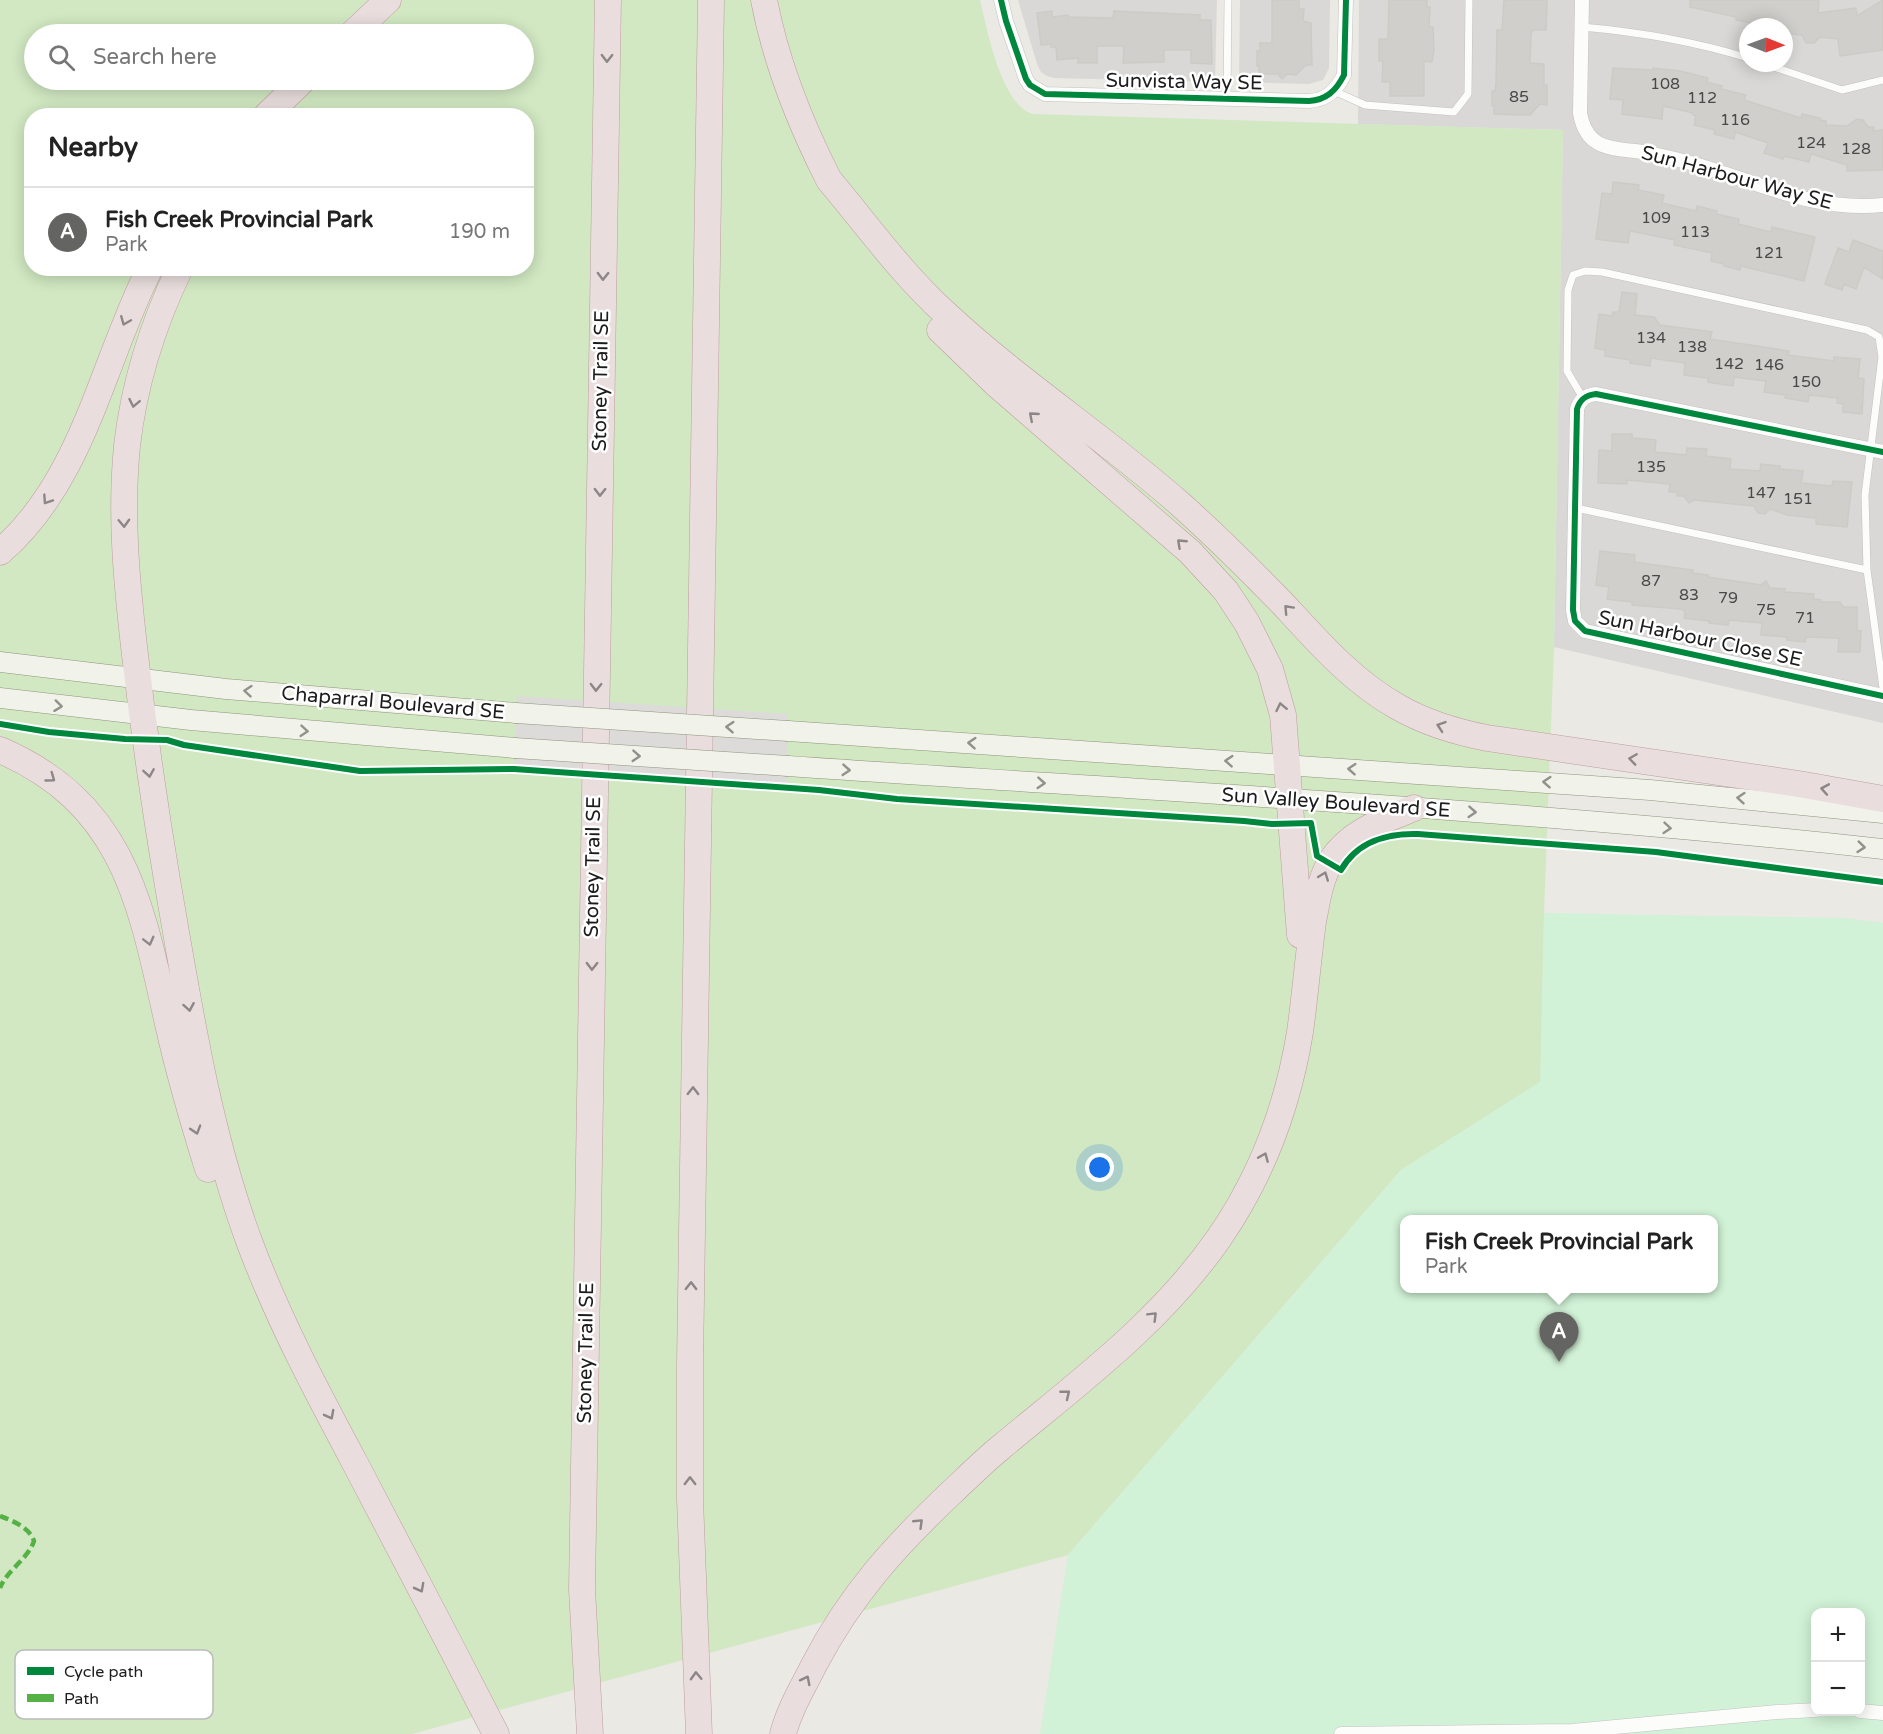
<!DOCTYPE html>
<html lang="en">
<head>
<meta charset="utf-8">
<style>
	:root { --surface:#fff; --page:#f6f6f6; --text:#222; --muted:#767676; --line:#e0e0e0; --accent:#646462 }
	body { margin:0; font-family:"Varela Round",sans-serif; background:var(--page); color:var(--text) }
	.controls { position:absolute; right:18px; bottom:18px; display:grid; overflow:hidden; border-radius:12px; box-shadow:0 3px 15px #0003 }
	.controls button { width:54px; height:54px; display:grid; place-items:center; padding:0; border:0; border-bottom:2px solid var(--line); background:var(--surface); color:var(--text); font:30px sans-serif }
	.compass { position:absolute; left:1739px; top:18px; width:54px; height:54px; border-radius:50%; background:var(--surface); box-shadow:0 3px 15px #0003; rotate:91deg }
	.you { position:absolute; left:1100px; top:1168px; width:21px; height:21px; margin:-15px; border:4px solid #fff; border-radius:50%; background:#1a73e8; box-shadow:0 0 0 9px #1a73e833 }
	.badge { display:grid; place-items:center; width:39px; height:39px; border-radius:50%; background:var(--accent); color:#fff; font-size:20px; font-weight:700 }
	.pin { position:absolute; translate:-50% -50px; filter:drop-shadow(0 2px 3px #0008) }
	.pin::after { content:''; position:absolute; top:32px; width:21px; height:18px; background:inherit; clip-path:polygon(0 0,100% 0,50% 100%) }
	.popup { position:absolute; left:1400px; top:1215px; width:318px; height:78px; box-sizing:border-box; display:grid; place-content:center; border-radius:12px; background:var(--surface); filter:drop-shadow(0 2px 4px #0005); font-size:20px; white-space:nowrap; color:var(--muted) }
	.popup b { font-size:22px; color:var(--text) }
	.popup::after { content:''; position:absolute; left:50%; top:100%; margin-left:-12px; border:12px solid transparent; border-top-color:var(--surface) }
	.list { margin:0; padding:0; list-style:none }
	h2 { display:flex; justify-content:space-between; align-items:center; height:78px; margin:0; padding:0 24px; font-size:26px }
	h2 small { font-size:20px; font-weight:400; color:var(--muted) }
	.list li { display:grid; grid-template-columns:39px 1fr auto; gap:18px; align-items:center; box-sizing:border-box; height:90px; padding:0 24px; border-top:2px solid var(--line) }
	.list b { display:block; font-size:22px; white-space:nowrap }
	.list p { margin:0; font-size:20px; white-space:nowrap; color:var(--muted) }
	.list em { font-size:20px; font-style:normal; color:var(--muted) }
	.icon { flex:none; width:33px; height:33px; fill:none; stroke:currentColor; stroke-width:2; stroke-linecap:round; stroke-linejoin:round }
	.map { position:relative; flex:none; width:1883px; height:1734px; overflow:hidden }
	.search { position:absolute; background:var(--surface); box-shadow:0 3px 15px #0003; left:24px; top:24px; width:510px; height:66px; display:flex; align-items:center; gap:15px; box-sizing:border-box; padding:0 21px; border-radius:33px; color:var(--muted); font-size:22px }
	.panel { position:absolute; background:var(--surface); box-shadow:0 3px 15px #0003; left:24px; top:108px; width:510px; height:168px; border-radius:24px }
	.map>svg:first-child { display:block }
</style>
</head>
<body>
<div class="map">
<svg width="1883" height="1734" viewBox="0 0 1883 1734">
	<rect width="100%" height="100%" fill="#eae9e4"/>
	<path fill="#d9d8d6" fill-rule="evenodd" d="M 1018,0 L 1217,0 L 1215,82 L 1054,78 L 1047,76 L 1041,72 L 1037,64 Z
		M 1240,0 L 1330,0 L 1329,68 L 1323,80 L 1309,84 L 1239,82 Z
		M 1359,0 L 1883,0 L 1883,723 L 1554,647 L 1563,130 L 1358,124 ZM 1748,27 L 1784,27 L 1784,63 L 1748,63 Z"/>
	<path fill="#d1e8c2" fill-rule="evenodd" d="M 0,0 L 980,0 C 987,29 1001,105 1033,114 L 1563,130 L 1554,647 L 1544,913 L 1541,1082 L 1401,1170 L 1068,1555 L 412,1734 L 0,1734 ZM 34,34 L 524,34 L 524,80 L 34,80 ZM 32,116 L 526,116 L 526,268 L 32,268 Z"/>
	<path fill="#d1f2d6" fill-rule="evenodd" d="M 1544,913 L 1846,918 L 1883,923 L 1883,1734 L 1040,1734 L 1068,1555 L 1401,1170 L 1540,1082 ZM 1404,1220 L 1714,1220 L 1714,1288 L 1404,1288 ZM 1816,1612 L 1860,1612 L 1860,1712 L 1816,1712 Z"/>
	<path fill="#dcdbd9" d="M 517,696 L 788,714 L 787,792 L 514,773 Z"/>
	<path fill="#d1cfcb" stroke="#cdcbc6" stroke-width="1.5" d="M 1272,0 L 1299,0 L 1299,9 L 1304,9 L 1303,21 L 1311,23 L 1312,65 L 1306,65 L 1296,75 L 1287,74 L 1282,79 L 1278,74 L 1259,74 L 1259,66 L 1257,66 L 1257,51 L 1260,51 L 1260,43 L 1272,43 Z
		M 1389,0 L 1427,0 L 1427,7 L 1430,7 L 1429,27 L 1433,27 L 1434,50 L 1432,62 L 1424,61 L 1424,96 L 1390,96 L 1390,82 L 1382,82 L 1383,61 L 1379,61 L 1379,39 L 1388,39 Z
		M 1504,0 L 1547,0 L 1546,30 L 1533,30 L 1531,34 L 1530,63 L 1544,64 L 1544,85 L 1547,85 L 1547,105 L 1540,104 L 1530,115 L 1494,114 L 1494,106 L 1492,106 L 1492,91 L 1495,91 L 1496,84 L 1497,30 L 1502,30 Z
		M 1690,0 L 1819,0 L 1818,13 L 1856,8 L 1857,16 L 1883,0 L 1883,50 L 1840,56 L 1838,39 L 1820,37 L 1814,43 L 1806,43 L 1802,35 L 1784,33 L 1784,27 L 1756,27 L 1756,24 L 1736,20 L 1736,17 L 1690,7 Z
		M 1052,11 L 1052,17 L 1068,15 L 1068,17 L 1113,18 L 1114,11 L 1200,15 L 1200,20 L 1211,20 L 1212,64 L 1191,63 L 1191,50 L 1164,50 L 1164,62 L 1123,63 L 1124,46 L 1097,46 L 1097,63 L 1078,63 L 1078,58 L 1057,60 L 1056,47 L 1051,47 L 1051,44 L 1041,45 L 1037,13 Z
		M 1613,68 L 1653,70 L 1653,68 L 1680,71 L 1708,78 L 1707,82 L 1722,86 L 1721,89 L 1746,95 L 1744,100 L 1801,118 L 1802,114 L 1820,118 L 1820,120 L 1826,121 L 1826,125 L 1847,126 L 1857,119 L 1863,120 L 1868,127 L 1874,127 L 1873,131 L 1883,130 L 1883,170 L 1847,171 L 1847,165 L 1811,154 L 1809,162 L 1784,156 L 1783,159 L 1764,153 L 1768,143 L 1735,132 L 1734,139 L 1714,134 L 1715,130 L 1694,125 L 1696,116 L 1693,115 L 1693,113 L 1663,106 L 1662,119 L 1622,114 L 1623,100 L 1610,99 Z
		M 1613,182 L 1639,185 L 1638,190 L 1664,195 L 1662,203 L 1696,211 L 1697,206 L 1717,211 L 1716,214 L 1739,219 L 1738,224 L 1771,232 L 1772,227 L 1815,237 L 1804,281 L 1741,266 L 1740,270 L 1724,266 L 1724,264 L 1711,261 L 1712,253 L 1674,245 L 1675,240 L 1630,231 L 1628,243 L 1596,239 L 1602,193 L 1612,194 Z
		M 1853,240 L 1883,251 L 1883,279 L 1864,267 L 1856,289 L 1844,284 L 1842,290 L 1825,284 L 1838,248 L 1849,252 Z
		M 1622,292 L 1637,294 L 1635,315 L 1654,317 L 1660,325 L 1712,332 L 1710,339 L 1789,351 L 1788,355 L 1834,361 L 1834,357 L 1860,359 L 1858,378 L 1864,379 L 1862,414 L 1843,412 L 1843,404 L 1837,403 L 1838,398 L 1809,395 L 1808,402 L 1785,398 L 1786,395 L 1764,392 L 1766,381 L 1734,377 L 1733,386 L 1708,382 L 1708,378 L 1684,375 L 1685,363 L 1651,358 L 1650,366 L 1630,363 L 1630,360 L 1605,356 L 1605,350 L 1595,348 L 1599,314 L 1612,316 L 1613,312 L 1619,312 Z
		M 1612,434 L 1632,434 L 1632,438 L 1656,440 L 1655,452 L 1686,455 L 1687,448 L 1707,449 L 1706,456 L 1731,459 L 1730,469 L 1760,471 L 1761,464 L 1780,466 L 1780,469 L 1803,471 L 1801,483 L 1832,486 L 1833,481 L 1852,482 L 1847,527 L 1816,524 L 1816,518 L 1787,515 L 1770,509 L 1765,514 L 1758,513 L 1754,506 L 1694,500 L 1689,503 L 1684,496 L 1677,496 L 1677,492 L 1669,492 L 1670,484 L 1627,480 L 1627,484 L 1598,483 L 1599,450 L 1612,451 Z
		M 1600,551 L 1635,555 L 1634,562 L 1693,570 L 1692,573 L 1708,575 L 1708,577 L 1761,585 L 1766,581 L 1770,588 L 1785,589 L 1784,592 L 1814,594 L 1813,599 L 1821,600 L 1821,602 L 1840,602 L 1843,607 L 1857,607 L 1857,630 L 1861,631 L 1860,652 L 1838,652 L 1839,638 L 1806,637 L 1805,642 L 1787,640 L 1787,637 L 1761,635 L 1762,623 L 1729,620 L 1728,625 L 1709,623 L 1709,621 L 1684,618 L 1685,611 L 1681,609 L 1632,605 L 1632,602 L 1607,599 L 1609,587 L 1596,585 Z"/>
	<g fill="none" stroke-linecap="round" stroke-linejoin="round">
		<g stroke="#c3c2c0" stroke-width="8">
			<path id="lane" d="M 1582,27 C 1639,32 1693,41 1748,58
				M 1762,63 L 1842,90 L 1883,80
				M 1334,91 L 1365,105 L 1454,112 L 1468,94 L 1469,0
				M 1227,99 L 1228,0
				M 1583,398 L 1567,371 L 1568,290 L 1573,275 L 1585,271 L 1602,272 L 1867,330 L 1879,337 L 1882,357 L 1865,495 L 1867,570 L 1883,688
				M 1576,508 L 1867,570"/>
		</g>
		<g stroke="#c3c2c0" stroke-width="15">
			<path id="street" d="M 1001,0 L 1006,21 L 1026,79 L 1030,85 L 1045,94 L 1309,101 C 1326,100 1336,91 1344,75 L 1346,0
				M 1582,0 L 1580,113 C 1582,125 1586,136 1598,143 C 1610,150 1629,150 1643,152 C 1657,155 1673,158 1687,162 C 1755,180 1810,212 1883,205
				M 1883,452 L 1596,394 C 1586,395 1580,399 1577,409 L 1573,610 L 1575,621 L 1585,631 L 1883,696
				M 1860,1711 L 1883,1713
				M 1341,1734 L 1572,1731 L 1777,1712 L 1816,1710"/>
		</g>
		<g stroke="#8f947d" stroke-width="21">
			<path id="secondary" d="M 0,662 L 226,689 L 516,713
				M 0,698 L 191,720 L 515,748
				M 788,731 L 1650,790 L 1883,813
				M 788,766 C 1153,791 1519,809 1883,849"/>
		</g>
		<g stroke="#bf9da0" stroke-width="27">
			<path id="highway" d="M 764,0 C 776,63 800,123 829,180 C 867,225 901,273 945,313 C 1019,382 1104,437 1180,504 C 1216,536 1250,570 1284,605 C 1318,642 1353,682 1398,707 C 1426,723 1456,732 1487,738 L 1799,784 L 1883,799
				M 352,34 L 388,0
				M 266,116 L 303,80
				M 180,268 C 153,324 134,384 127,446 C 120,516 127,586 135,655 C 144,733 155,809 168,886 C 189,1006 207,1127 249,1241 C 278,1319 317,1392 356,1465 C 403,1555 450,1644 496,1734
				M 940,330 L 996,384 L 1190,552 L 1226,591 L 1247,623 L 1270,669 L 1283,715 L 1300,935
				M 0,552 C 83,481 102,363 150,268
				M 0,750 C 125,804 141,904 168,1024 C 179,1073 193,1121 208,1169
				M 590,1734 L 582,1589 L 608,0
				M 699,1734 L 690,1499 L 690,1363 L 711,0
				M 783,1734 C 789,1710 803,1687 814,1665 C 851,1594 895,1546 952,1492 C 968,1477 983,1462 1000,1448 C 1078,1383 1160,1323 1219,1238 C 1261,1177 1288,1106 1300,1032 C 1305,996 1308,959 1313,922 C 1317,901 1320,879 1331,861 C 1350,831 1383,821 1414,808"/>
		</g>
		<use href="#lane" stroke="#fcfcfb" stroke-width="7"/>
		<use href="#street" stroke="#fcfcfb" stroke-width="14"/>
		<use href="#secondary" stroke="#f1f2e9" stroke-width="20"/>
		<use href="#highway" stroke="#e9dddd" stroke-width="26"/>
		<g stroke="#8f947d" stroke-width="21" stroke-linecap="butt">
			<path id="secondary-bridge" d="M 516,713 L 788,731
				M 515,748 L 788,766"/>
		</g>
		<use href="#secondary-bridge" stroke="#f1f2e9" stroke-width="20"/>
		<path stroke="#55b145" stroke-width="4.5" stroke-dasharray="9 4.5" stroke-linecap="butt" d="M 0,1516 C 13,1521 29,1527 34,1541 C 28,1559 7,1570 0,1588"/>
		<g stroke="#fff" stroke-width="10">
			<path id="cycleway" d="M 1001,0 L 1006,21 L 1026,79 L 1030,85 L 1045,94 L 1309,101 C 1326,100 1336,91 1344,75 L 1346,0
				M 1883,452 L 1596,394 C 1586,395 1580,399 1577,409 L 1573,610 L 1575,621 L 1585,631 L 1883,696
				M 0,724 L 49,732 L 125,739 L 167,740 L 184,745 L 360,771 L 514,769 L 819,790 L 897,799 L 1244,821 L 1272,824 L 1311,823 L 1317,856 L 1341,870 C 1357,842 1387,833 1418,834 L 1656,852 L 1883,882"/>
		</g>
		<use href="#cycleway" stroke="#00873e" stroke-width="6"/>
	</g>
	<defs><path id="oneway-chevron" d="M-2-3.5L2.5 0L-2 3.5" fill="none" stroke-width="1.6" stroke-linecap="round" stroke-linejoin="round" transform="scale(1.5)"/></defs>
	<g stroke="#8d8686">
		<use href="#oneway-chevron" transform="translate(607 58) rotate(91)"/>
		<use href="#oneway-chevron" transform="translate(603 276) rotate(91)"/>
		<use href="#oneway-chevron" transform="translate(125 321) rotate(112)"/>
		<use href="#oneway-chevron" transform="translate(134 403) rotate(101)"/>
		<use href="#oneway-chevron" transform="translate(1033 416) rotate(-139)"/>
		<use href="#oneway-chevron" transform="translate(600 492) rotate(91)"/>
		<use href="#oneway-chevron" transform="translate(47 500) rotate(124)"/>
		<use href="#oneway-chevron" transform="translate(124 523) rotate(88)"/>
		<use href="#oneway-chevron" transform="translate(1181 543) rotate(-137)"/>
		<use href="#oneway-chevron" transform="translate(1288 609) rotate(-133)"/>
		<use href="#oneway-chevron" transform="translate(596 687) rotate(91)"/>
		<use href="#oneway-chevron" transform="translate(1281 707) rotate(-102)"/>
		<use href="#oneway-chevron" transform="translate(1441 726) rotate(-161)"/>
		<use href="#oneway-chevron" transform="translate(1633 759) rotate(-172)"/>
		<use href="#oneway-chevron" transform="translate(149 773) rotate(81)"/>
		<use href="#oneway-chevron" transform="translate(51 778) rotate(36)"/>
		<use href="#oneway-chevron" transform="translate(1825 789) rotate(-170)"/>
		<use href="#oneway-chevron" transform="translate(1324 876) rotate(-69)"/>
		<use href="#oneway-chevron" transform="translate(149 941) rotate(76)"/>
		<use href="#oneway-chevron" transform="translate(592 966) rotate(91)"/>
		<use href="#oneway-chevron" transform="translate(189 1007) rotate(80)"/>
		<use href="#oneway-chevron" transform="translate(693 1091) rotate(-89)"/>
		<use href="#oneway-chevron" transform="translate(196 1130) rotate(73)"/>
		<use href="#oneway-chevron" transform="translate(1264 1157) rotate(-67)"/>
		<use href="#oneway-chevron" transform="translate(691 1286) rotate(-89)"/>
		<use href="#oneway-chevron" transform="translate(1153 1316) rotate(-45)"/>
		<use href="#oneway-chevron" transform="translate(1066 1394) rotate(-39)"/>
		<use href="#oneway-chevron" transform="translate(330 1415) rotate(62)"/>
		<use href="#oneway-chevron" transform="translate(690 1481) rotate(-90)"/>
		<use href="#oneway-chevron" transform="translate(919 1523) rotate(-44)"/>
		<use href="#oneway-chevron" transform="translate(420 1588) rotate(62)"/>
		<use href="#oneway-chevron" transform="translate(696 1676) rotate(-92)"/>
		<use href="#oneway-chevron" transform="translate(806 1680) rotate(-63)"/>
	</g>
	<g stroke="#91928d">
		<use href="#oneway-chevron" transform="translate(248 691) rotate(-175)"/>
		<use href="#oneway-chevron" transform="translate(58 706) rotate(7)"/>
		<use href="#oneway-chevron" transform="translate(730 727) rotate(-176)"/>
		<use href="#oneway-chevron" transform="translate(304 731) rotate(5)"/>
		<use href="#oneway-chevron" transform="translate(972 743) rotate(-176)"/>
		<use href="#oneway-chevron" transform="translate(636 756) rotate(4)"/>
		<use href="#oneway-chevron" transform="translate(1229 761) rotate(-176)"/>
		<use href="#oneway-chevron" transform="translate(1352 769) rotate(-176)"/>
		<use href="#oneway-chevron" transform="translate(846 770) rotate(4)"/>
		<use href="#oneway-chevron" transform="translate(1547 782) rotate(-176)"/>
		<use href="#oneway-chevron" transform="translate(1041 783) rotate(4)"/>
		<use href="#oneway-chevron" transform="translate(1741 798) rotate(-175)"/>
		<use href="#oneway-chevron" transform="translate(1472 812) rotate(4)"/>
		<use href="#oneway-chevron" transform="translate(1667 828) rotate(5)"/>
		<use href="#oneway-chevron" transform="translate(1861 847) rotate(6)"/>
	</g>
	<g text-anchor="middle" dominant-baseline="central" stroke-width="5" stroke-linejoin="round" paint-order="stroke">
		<g font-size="16" fill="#494948">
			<text x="1665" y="84">108</text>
			<text x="1519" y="97">85</text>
			<text x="1702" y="98">112</text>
			<text x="1735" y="120">116</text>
			<text x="1811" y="143">124</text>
			<text x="1856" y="149">128</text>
			<text x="1656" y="218">109</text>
			<text x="1695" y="232">113</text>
			<text x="1769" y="253">121</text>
			<text x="1651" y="338">134</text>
			<text x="1692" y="347">138</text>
			<text x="1729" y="364">142</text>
			<text x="1769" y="365">146</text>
			<text x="1806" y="382">150</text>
			<text x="1651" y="467">135</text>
			<text x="1761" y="493">147</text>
			<text x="1798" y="499">151</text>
			<text x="1651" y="581">87</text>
			<text x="1689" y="595">83</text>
			<text x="1728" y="598">79</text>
			<text x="1766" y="610">75</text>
			<text x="1805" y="618">71</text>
		</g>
		<g font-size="20" fill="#1c1c1c" stroke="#fff">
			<text transform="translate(1184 82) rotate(1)">Sunvista Way SE</text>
			<text transform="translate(1737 178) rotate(15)">Sun Harbour Way SE</text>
			<text transform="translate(601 381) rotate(-89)">Stoney Trail SE</text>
			<text transform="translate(1700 639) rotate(12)">Sun Harbour Close SE</text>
			<text transform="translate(393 703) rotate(5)">Chaparral Boulevard SE</text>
			<text transform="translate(1336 803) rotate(4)">Sun Valley Boulevard SE</text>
			<text transform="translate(593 867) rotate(-89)">Stoney Trail SE</text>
			<text transform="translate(586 1353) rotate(-89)">Stoney Trail SE</text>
		</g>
	</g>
	<rect x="15" y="1650" width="198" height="69" rx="9" fill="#fff" stroke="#bbb" stroke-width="1.5"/>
	<rect x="27" y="1667" width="27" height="8" fill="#00873e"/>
	<rect x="27" y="1694" width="27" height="8" fill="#55b145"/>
	<g font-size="16" fill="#1c1c1c">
		<text x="64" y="1677">Cycle path</text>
		<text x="64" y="1704">Path</text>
	</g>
</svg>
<div class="controls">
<button>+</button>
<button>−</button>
</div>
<svg class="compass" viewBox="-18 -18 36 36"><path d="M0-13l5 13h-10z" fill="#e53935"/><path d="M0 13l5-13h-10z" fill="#767676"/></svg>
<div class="you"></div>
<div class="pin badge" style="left:1559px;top:1362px">A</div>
<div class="popup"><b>Fish Creek Provincial Park</b>Park</div>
<div class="search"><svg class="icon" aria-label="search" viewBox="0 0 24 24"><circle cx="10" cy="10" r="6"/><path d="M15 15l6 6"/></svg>Search here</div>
<section class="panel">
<h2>Nearby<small></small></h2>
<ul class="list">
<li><span class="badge">A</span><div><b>Fish Creek Provincial Park</b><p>Park</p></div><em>190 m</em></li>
</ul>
</section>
</div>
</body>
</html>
